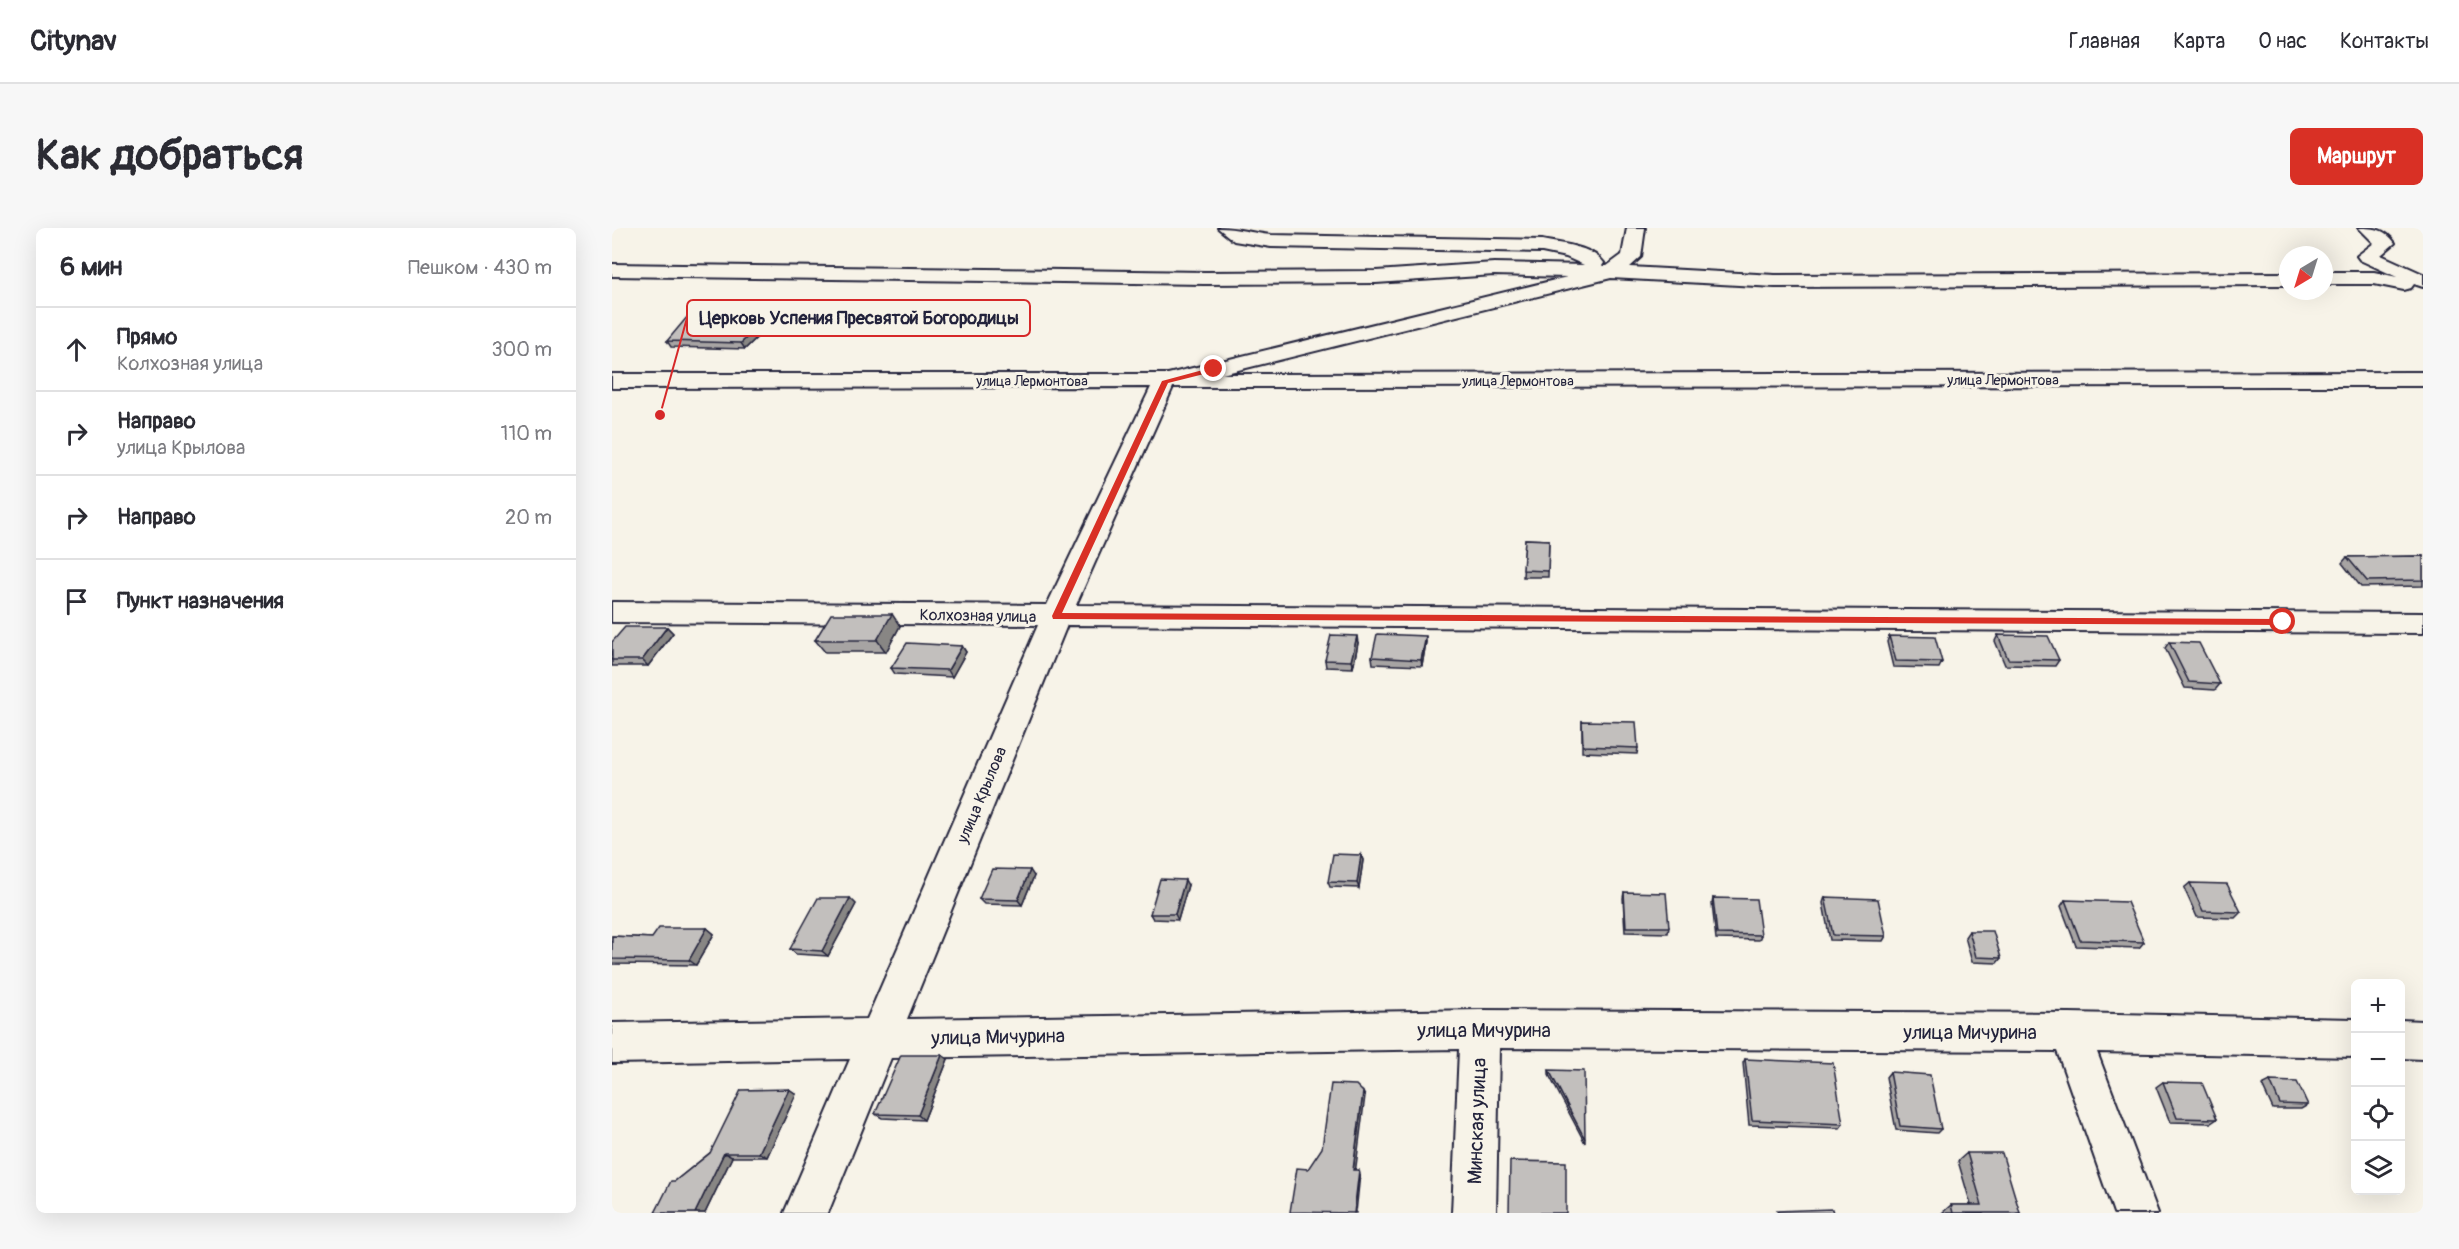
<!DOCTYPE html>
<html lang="ru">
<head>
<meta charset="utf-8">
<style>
	:root { --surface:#fff; --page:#f7f7f7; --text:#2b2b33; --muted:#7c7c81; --line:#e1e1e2; --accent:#d93025 }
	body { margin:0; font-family:Pangolin,sans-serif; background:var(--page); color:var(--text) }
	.controls { position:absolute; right:18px; bottom:18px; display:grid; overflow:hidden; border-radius:9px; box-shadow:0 6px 24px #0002 }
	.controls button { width:54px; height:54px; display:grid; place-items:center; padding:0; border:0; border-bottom:2px solid var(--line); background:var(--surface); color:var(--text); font:30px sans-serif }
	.compass { position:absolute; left:1667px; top:18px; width:54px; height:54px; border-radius:50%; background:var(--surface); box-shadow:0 6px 24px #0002; rotate:218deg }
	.stop { position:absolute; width:18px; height:18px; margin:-14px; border:4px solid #d93025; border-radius:50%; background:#fff }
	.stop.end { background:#d93025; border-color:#fff; box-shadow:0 2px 6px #0008 }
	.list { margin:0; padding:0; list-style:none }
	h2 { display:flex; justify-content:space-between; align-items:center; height:78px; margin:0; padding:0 24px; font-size:26px }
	h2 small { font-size:20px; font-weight:400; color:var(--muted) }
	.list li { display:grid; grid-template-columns:39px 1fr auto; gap:18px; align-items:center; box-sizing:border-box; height:84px; padding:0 24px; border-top:2px solid var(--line) }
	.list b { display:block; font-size:22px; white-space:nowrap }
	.list p { margin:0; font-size:20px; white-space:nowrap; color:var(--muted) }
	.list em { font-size:20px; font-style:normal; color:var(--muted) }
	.icon { flex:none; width:33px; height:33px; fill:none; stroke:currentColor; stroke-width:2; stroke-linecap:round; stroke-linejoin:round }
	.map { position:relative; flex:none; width:1811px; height:985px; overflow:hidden; border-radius:9px }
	header { display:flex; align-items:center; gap:36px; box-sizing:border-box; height:84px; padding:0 30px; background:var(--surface); border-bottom:2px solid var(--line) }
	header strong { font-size:28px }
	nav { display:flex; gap:33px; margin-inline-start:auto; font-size:21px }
	.intro { display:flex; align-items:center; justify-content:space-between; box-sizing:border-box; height:144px; padding:0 36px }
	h1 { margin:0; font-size:42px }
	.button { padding:15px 27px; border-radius:9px; background:var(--accent); color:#fff; font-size:21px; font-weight:700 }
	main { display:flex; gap:36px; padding:0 36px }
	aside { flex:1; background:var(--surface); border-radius:9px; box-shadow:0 6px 24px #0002 }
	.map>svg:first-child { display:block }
</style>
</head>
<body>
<header>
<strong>Citynav</strong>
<nav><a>Главная</a><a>Карта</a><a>О нас</a><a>Контакты</a></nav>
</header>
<div class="intro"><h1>Как добраться</h1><a class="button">Маршрут</a></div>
<main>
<aside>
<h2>6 мин<small>Пешком · 430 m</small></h2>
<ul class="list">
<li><svg class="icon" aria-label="ahead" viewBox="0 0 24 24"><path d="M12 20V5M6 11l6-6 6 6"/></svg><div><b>Прямо</b><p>Колхозная улица</p></div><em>300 m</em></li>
<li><svg class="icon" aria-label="right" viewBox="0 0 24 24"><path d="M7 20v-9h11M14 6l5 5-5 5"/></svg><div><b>Направо</b><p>улица Крылова</p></div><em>110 m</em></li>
<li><svg class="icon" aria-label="right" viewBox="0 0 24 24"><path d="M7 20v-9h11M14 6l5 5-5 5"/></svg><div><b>Направо</b></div><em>20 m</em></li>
<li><svg class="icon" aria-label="arrive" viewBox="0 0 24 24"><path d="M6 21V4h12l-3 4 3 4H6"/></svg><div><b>Пункт назначения</b></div></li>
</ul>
</aside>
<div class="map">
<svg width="1811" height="985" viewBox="0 0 1811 985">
	<rect width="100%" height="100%" fill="#f7f3e8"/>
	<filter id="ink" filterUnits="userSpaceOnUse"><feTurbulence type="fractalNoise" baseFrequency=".0167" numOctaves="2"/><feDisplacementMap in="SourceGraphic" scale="12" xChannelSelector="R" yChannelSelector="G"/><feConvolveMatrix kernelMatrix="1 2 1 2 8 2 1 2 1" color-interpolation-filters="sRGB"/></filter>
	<g filter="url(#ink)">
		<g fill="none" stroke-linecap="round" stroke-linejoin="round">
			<g stroke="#22223b" stroke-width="4">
				<path id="minor" d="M 606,0 C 625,0 640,5 659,7 L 930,12 C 949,16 980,18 992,35 L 990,38 L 995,38 L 1010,27 L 1015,0 L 1033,0 L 1029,29 L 1018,39 L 1163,47 L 1676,45 L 1676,57 L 1163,59 L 999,50 L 610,146 L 1811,144 L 1811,158 L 561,159 L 464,377 L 1811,385 L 1811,405 L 455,397 L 295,791 L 868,782 L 1458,785 L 1744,791 L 1744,829 L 1485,824 L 1546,985 L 1502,985 L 1445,823 L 887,820 L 884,985 L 840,985 L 847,821 L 279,830 L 216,985 L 172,985 L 238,831 L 0,835 L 0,795 L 255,791 L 426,397 L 0,394 L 0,374 L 435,377 L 539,159 L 0,160 L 0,146 L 556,146 L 955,49 L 882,47 L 764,55 L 593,56 L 0,48 L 0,36 L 593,44 L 764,43 L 882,35 L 972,37 L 954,29 L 930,24 L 659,19 L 622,13 Z
					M 1747,0 C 1763,0 1773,1 1783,15 L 1769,27 L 1811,46 L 1811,59 L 1802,56 L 1799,60 L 1792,62 L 1762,56 L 1712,56 L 1712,44 L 1762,44 L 1785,49 L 1748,32 L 1745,28 L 1762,15 Z
					M 1788,792 L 1811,793 L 1811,831 L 1788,830 Z"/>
			</g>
			<use href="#minor" fill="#f7f3e8" fill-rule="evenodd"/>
		</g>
		<path fill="#a7a4a3" stroke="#22223b" stroke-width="1.5" d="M 172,83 L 133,121 L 59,119 L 55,113 L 119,90 Z
			M 913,311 L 937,312 L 936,349 L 911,349 Z
			M 1811,328 L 1811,358 L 1749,359 L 1730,335 L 1735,329 Z
			M 288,398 L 274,424 L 213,424 L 203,412 Z
			M 55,399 L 61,405 L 36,438 L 0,438 L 0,414 Z
			M 1386,407 L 1447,432 L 1443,438 L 1393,437 L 1383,413 Z
			M 1277,408 L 1330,434 L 1327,440 L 1281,439 L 1275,414 Z
			M 814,414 L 810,438 L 761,436 L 760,429 Z
			M 1557,414 L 1608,456 L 1603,462 L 1573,460 L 1553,420 Z
			M 746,415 L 741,440 L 714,439 L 713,432 Z
			M 350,418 L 354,424 L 340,449 L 283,446 L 279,440 Z
			M 970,493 L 1026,520 L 1025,526 L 970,524 Z
			M 749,627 L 751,632 L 747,660 L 718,659 L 716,654 Z
			M 422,648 L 410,677 L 372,676 L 367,671 Z
			M 1578,655 L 1629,684 L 1623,690 L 1585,689 L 1572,660 Z
			M 576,657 L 566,692 L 541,691 L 538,686 Z
			M 1012,664 L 1057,699 L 1056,705 L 1013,704 L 1011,670 Z
			M 1213,669 L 1274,708 L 1271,713 L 1218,712 L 1211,675 Z
			M 1101,670 L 1149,707 L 1147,712 L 1104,711 L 1100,676 Z
			M 1453,672 L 1532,714 L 1527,720 L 1464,718 L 1449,678 Z
			M 244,676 L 216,728 L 184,726 L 178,721 Z
			M 95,700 L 102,706 L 84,737 L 0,736 L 0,708 L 40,710 Z
			M 1357,703 L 1389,730 L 1385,735 L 1360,734 L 1353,709 Z
			M 336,831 L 312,892 L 270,890 L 263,886 Z
			M 1133,831 L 1231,896 L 1228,900 L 1137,897 L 1131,835 Z
			M 937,842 L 973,911 L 973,915 L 937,847 Z
			M 1278,844 L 1329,901 L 1325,905 L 1284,902 L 1274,849 Z
			M 1658,853 L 1696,877 L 1689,881 L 1661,881 L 1650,857 Z
			M 1551,854 L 1605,891 L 1599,895 L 1558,894 L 1544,859 Z
			M 177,861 L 184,866 L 155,929 L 120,929 L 93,985 L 43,985 L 63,953 Z
			M 1355,925 L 1408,985 L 1330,985 L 1339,977 L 1359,977 L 1346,933 Z"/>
		<path fill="#888684" stroke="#22223b" stroke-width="1.5" d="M 168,77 L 172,83 L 133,121 L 129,115 Z
			M 280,386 L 288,398 L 274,424 L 265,412 Z
			M 55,399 L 61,405 L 36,438 L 30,432 Z
			M 745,408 L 746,415 L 741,440 L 739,433 Z
			M 814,408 L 814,414 L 810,438 L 809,432 Z
			M 350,418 L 354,424 L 340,449 L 336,442 Z
			M 749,627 L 751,632 L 747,660 L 745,655 Z
			M 418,642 L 422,648 L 410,677 L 406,672 Z
			M 573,652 L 576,657 L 566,692 L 563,686 Z
			M 238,670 L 244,676 L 216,728 L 210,723 Z
			M 95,700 L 102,706 L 84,737 L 77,732 Z
			M 330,827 L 336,831 L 312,892 L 306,887 Z
			M 177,861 L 184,866 L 155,929 L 147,925 Z
			M 751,864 L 753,868 L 743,946 L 741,942 Z
			M 112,925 L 120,929 L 93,985 L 83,985 Z
			M 747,942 L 748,946 L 744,985 L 742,985 Z"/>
		<path fill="#c2bfbd" stroke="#22223b" stroke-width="1.5" d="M 131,77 L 168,77 L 129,115 L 55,113 L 76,88 L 119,90 Z
			M 913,311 L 937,312 L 936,343 L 911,342 Z
			M 1811,328 L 1811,352 L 1755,353 L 1735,329 Z
			M 219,386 L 280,386 L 265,412 L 203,412 Z
			M 13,399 L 55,399 L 30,432 L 0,432 L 0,414 Z
			M 765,406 L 814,408 L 809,432 L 760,429 Z
			M 719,407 L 745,408 L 739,433 L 713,432 Z
			M 1386,407 L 1436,408 L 1447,432 L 1396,431 Z
			M 1277,408 L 1323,409 L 1330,434 L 1284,433 Z
			M 1557,414 L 1587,415 L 1608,456 L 1577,454 Z
			M 295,415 L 350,418 L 336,442 L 279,440 Z
			M 970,493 L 1024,494 L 1026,520 L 971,518 Z
			M 721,626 L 749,627 L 745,655 L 716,654 Z
			M 380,641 L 418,642 L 406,672 L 367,671 Z
			M 548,651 L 573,652 L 563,686 L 538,686 Z
			M 1578,655 L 1615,656 L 1629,684 L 1591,683 Z
			M 1012,664 L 1054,665 L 1057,699 L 1014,699 Z
			M 1213,669 L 1266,671 L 1274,708 L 1221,707 Z
			M 206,670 L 238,670 L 210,723 L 178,721 Z
			M 1101,670 L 1144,671 L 1149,707 L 1105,706 Z
			M 1453,672 L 1515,674 L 1532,714 L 1468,712 Z
			M 47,700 L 95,700 L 77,732 L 0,731 L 0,708 L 40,710 Z
			M 1357,703 L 1381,703 L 1389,730 L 1364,729 Z
			M 289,827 L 330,827 L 306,887 L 263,886 Z
			M 1133,831 L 1221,835 L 1231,896 L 1140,892 Z
			M 937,842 L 972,843 L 973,911 Z
			M 1278,844 L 1318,847 L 1329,901 L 1288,898 Z
			M 1658,853 L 1685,854 L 1696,877 L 1668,876 Z
			M 1551,854 L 1590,855 L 1605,891 L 1565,890 Z
			M 719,856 L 744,857 L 751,864 L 741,942 L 747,942 L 742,985 L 678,984 L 685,940 L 696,941 L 710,920 Z
			M 177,861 L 147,925 L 112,925 L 83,985 L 43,985 L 59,953 L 63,953 L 98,925 L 129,862 Z
			M 1355,925 L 1390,925 L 1408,985 L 1341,985 L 1339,977 L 1370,977 Z
			M 898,933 L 954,934 L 954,985 L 897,985 Z
			M 1220,981 L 1221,985 L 1166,985 L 1165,983 Z"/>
	</g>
	<path fill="#d93025" d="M 602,139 L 604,143 L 556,155 L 450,385 L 1671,391 L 1676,394 L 1671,397 L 441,391 L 440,388 L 550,153 Z"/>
	<g text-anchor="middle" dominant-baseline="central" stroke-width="6" stroke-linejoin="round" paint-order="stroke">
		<g font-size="14" fill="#22223b" stroke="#f7f3e8">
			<text x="1391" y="152">улица Лермонтова</text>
			<text x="420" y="153">улица Лермонтова</text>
			<text x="906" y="153">улица Лермонтова</text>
		</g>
		<g font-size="16" fill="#22223b" stroke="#f7f3e8">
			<text transform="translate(366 388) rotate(1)">Колхозная улица</text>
			<text transform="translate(370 567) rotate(-67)">улица Крылова</text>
		</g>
		<g font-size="20" fill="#22223b" stroke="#f7f3e8">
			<text x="872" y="802">улица Мичурина</text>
			<text x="1358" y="804">улица Мичурина</text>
			<text transform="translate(386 809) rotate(-1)">улица Мичурина</text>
			<text transform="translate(865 893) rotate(-88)">Минская улица</text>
		</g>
	</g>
	<path fill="none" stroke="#d62828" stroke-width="2" d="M48 187L75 90"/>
	<circle fill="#d62828" stroke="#f7f3e8" stroke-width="2" cx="48" cy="187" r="6"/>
	<rect fill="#f7f3e8" stroke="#d62828" stroke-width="2" x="75" y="72" width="343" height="36" rx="6"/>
	<g font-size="18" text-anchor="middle" font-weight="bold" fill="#22223b">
		<text x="247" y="96">Церковь Успения Пресвятой Богородицы</text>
	</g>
</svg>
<div class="controls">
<button>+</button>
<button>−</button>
<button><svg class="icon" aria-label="locate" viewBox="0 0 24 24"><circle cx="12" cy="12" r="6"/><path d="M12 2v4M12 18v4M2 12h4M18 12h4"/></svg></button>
<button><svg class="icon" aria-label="layers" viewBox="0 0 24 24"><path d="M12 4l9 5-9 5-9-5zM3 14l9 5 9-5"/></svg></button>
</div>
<svg class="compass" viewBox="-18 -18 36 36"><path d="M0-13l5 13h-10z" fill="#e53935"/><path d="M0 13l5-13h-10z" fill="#7c7c81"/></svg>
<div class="stop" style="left:1671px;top:394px"></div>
<div class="stop end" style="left:602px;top:141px"></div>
</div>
</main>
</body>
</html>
